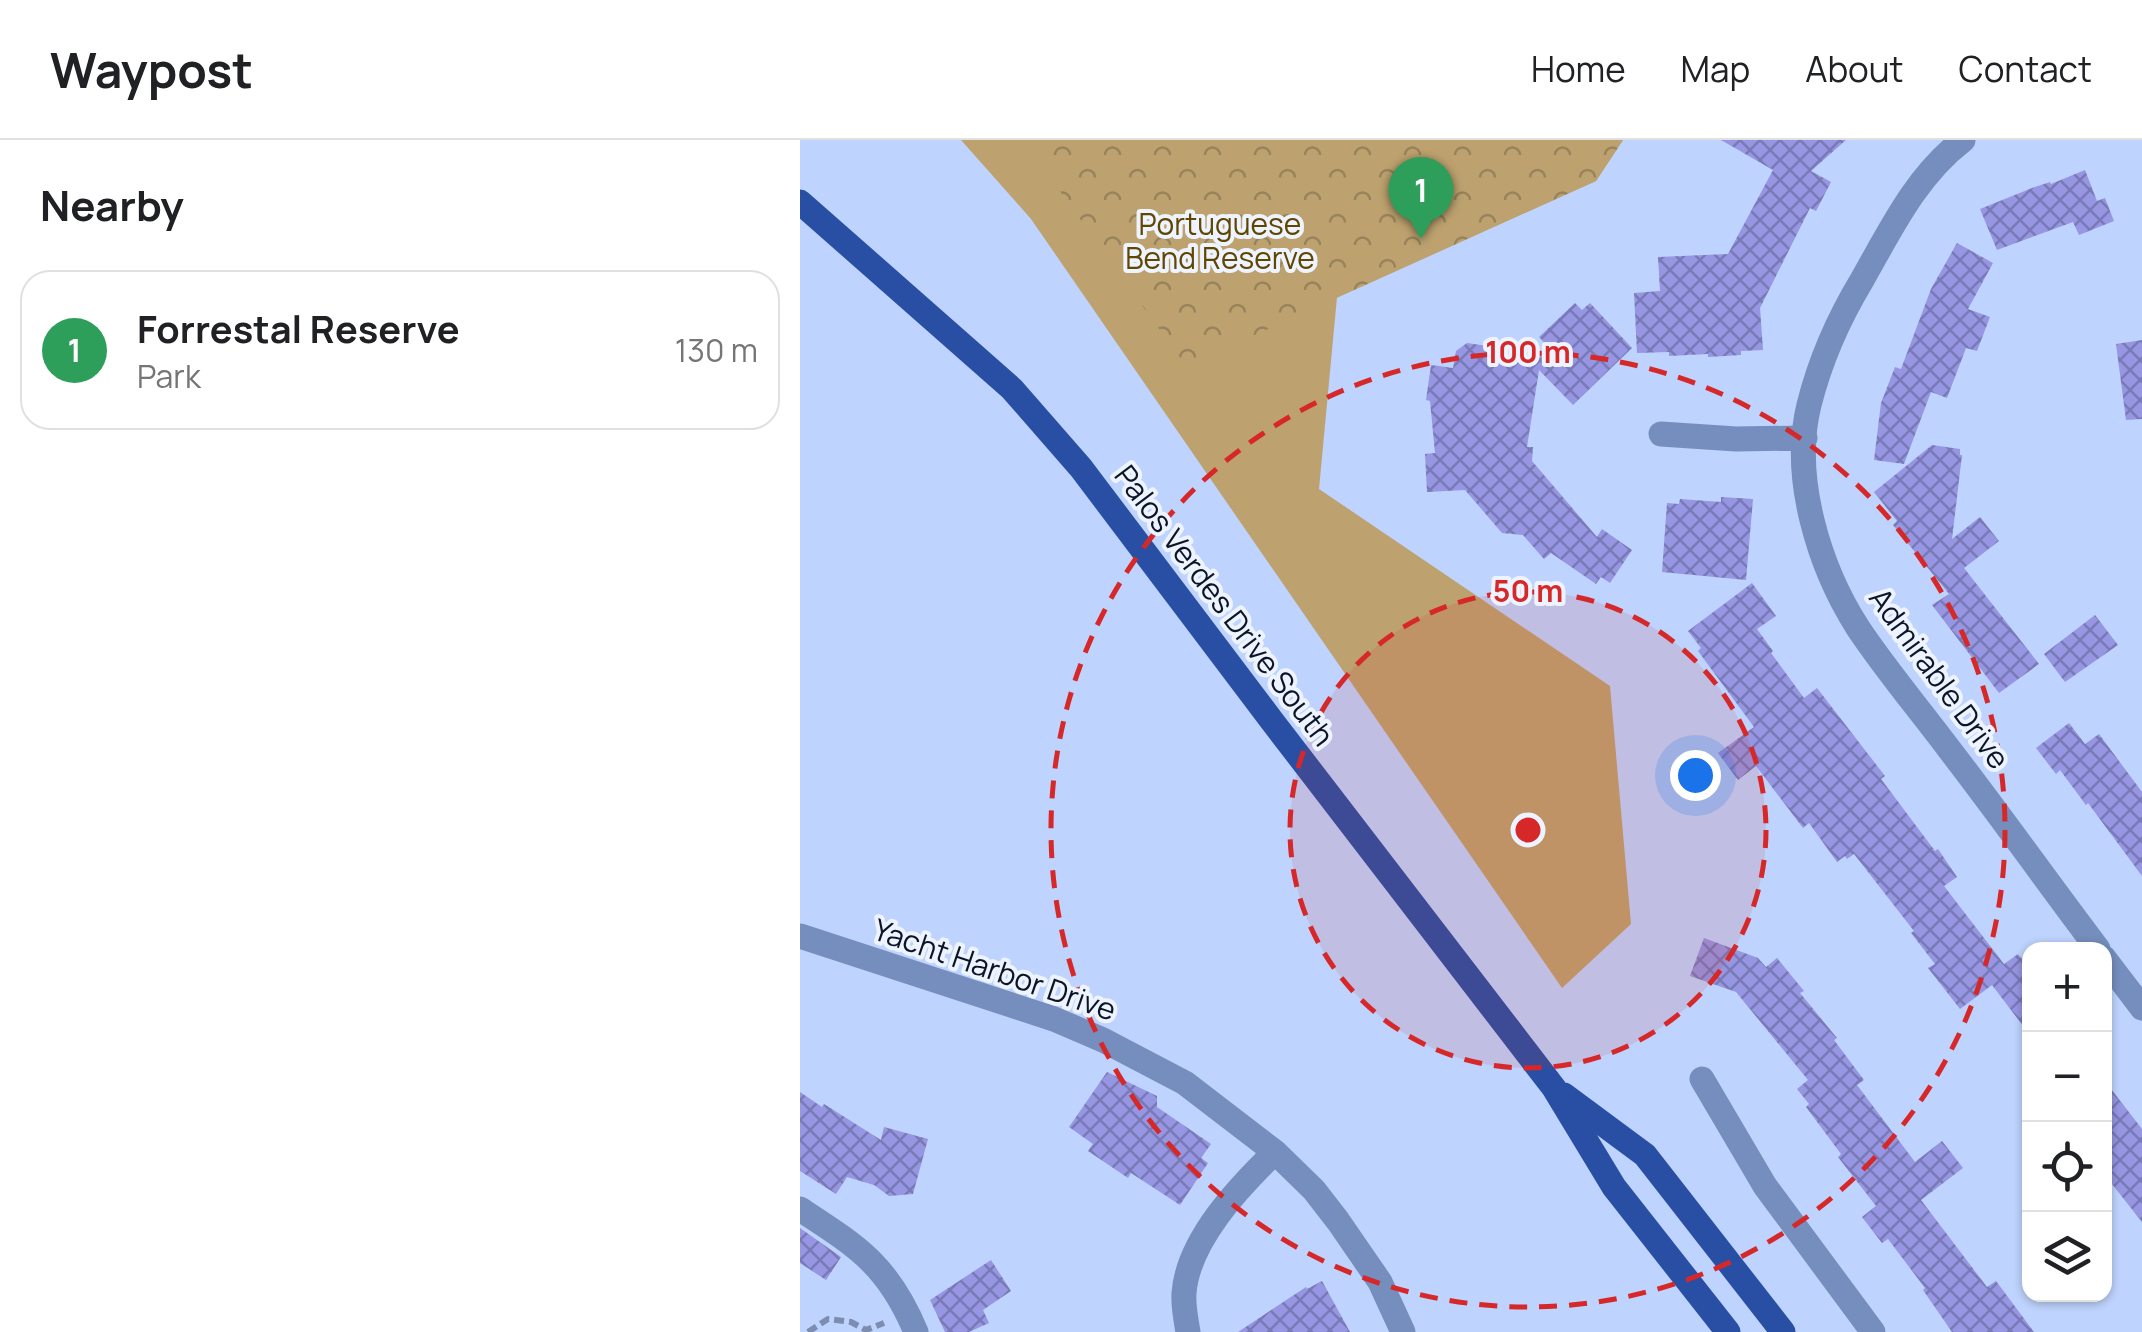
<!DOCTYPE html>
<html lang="en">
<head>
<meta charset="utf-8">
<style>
	:root { --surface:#fff; --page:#f2f2f2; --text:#202124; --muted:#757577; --line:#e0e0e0; --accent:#8f6a10 }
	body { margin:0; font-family:Manrope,sans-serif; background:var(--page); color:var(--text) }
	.controls { position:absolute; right:30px; bottom:30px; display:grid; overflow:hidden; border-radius:20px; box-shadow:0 2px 8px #0004 }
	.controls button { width:90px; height:90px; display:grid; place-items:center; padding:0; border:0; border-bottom:2px solid var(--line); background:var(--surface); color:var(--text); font:50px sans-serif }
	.you { position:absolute; left:895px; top:635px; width:35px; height:35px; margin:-25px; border:8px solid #fff; border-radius:50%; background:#1a73e8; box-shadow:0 0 0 15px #1a73e833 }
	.badge { display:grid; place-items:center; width:65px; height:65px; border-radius:50%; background:var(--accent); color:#fff; font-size:32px; font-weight:700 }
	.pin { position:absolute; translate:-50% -82px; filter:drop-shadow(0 2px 5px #0008) }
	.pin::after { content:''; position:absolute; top:52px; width:35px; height:30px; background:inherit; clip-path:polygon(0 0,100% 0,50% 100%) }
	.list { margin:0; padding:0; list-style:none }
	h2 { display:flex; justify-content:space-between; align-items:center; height:130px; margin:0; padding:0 40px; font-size:42px }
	h2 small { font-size:32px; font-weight:400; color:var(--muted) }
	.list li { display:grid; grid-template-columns:65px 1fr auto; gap:30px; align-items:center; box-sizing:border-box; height:160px; margin:0 20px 20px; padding:0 20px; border:2px solid var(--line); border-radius:30px }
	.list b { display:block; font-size:38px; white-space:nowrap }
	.list p { margin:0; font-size:32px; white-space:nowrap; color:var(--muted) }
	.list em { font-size:32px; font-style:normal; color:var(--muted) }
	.icon { flex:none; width:55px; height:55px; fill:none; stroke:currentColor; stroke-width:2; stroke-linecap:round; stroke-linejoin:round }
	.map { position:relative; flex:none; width:1342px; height:1192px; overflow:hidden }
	header { display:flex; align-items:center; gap:60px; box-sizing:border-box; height:140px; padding:0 50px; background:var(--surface); border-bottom:2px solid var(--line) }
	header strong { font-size:48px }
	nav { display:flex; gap:55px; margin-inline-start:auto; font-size:35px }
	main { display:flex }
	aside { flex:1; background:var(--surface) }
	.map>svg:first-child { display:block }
</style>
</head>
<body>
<header>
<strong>Waypost</strong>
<nav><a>Home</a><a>Map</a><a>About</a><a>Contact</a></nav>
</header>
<main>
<aside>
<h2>Nearby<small></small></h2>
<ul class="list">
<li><span class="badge" style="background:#2e9e5b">1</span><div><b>Forrestal Reserve</b><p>Park</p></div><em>130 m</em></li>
</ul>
</aside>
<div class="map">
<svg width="1342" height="1192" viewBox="0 0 1342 1192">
	<defs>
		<pattern id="park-crowns" width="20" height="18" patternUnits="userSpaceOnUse" patternTransform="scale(2.5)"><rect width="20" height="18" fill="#bda26f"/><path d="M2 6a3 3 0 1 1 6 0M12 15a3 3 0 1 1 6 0" fill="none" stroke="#98835b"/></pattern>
		<pattern id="building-cross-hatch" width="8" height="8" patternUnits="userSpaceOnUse" patternTransform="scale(2.5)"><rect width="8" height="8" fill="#9696e3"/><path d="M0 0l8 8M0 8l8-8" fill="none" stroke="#7979b8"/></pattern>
	</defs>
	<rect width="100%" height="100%" fill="#bed3fd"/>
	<path fill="#bda26f" d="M 161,0 L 823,0 L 796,41 L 537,157 L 519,349 L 810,546 L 831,784 L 762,848 L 231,79 Z"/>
	<path fill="url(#park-crowns)" d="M 223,0 L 823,0 L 796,41 L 386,226 Z"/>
	<path fill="url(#building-cross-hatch)" d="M 921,0 L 1046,0 L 1011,31 L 1031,42 L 1016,71 L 1010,68 L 960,168 L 963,210 L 941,211 L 941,215 L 908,217 L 908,214 L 869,216 L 869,212 L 837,213 L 834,153 L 860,151 L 858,117 L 928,114 L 973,30 Z
		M 1285,30 L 1297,61 L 1305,58 L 1314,81 L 1279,95 L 1273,82 L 1197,110 L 1180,69 L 1232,48 L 1250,42 L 1251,44 Z
		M 1157,103 L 1193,123 L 1168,169 L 1190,177 L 1177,211 L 1166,208 L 1147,258 L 1131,252 L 1104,324 L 1074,320 L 1081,263 L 1095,227 L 1101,229 L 1131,149 Z
		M 775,163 L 782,170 L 790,163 L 832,208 L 773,265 L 739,230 L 727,307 L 733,307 L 732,321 L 797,397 L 802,389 L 832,410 L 810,443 L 801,437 L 796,444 L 751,413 L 744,419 L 723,395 L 702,393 L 665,350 L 627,352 L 625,314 L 635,313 L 630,261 L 626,260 L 631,225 L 653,228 L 656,211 L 667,203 L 757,216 L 739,197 Z
		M 1342,200 L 1342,279 L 1326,280 L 1316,204 Z
		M 1132,305 L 1160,309 L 1160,315 L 1162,315 L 1152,399 L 1180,377 L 1199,401 L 1164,428 L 1239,524 L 1199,553 L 1132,465 L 1149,454 L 1093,385 L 1097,381 L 1074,352 Z
		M 921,357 L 953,359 L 946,440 L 862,432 L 867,363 L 879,364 L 880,359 L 921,362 Z
		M 952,443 L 976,476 L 957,489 L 973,511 L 971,513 L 1004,558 L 1017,548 L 1085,636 L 1081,639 L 1135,711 L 1138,709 L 1157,737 L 1144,746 L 1204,824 L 1218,814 L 1230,828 L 1230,895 L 1192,845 L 1160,869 L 1128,828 L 1135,824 L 1111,793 L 1114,791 L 1054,714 L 1047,719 L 1045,716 L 1037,722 L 1009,683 L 1003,688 L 956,626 L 938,640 L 918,613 L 954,587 L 898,511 L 901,508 L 888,491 Z
		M 1295,475 L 1318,505 L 1265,542 L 1244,514 Z
		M 1269,583 L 1285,604 L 1299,594 L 1342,652 L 1342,736 L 1288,663 L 1286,665 L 1260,630 L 1256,634 L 1236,608 Z
		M 904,798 L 958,818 L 966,827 L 977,818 L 1004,851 L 1000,853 L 1037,898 L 1034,900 L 1064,940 L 1057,945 L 1115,1022 L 1142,1001 L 1163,1028 L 1121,1060 L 1187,1147 L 1196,1141 L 1234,1192 L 1152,1192 L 1123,1150 L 1125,1148 L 1088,1099 L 1082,1103 L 1062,1077 L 1076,1066 L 1038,1017 L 1041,1014 L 1006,967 L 1009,964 L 997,949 L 1008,940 L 936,852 L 890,836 Z
		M 307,932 L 357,956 L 357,967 L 411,1004 L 401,1018 L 408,1023 L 380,1065 L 331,1033 L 328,1038 L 288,1011 L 293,1004 L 269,987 Z
		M 1304,940 L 1342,989 L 1342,1082 L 1304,1034 Z
		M 0,952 L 22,967 L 24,964 L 81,1000 L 84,987 L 128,999 L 113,1054 L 89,1056 L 74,1045 L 47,1037 L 36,1054 L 0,1031 Z
		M 0,1088 L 41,1117 L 26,1140 L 0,1123 Z
		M 191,1120 L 211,1151 L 183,1170 L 189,1183 L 169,1192 L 145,1192 L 130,1160 Z
		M 522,1141 L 550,1192 L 438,1192 L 506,1147 L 507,1149 Z"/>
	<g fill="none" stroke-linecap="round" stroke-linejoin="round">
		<path stroke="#7d8daf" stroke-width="6" stroke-dasharray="10 5" stroke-linecap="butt" d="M 8,1192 L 28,1179 L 51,1182 L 66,1190 L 84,1183"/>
		<path stroke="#758ebd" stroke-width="25" d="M 1163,0 C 1116,36 1091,89 1062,140 C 1039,178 1020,221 1009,265 C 991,337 1019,427 1058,488 C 1086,530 1119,569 1149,609 C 1200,675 1248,743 1298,809
			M 861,294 L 936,299 L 1005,298
			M 0,796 L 254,879 L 303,900 L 385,943 L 475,1012 L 514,1050 L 538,1081 L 580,1142 L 603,1192
			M 1304,818 L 1342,868
			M 902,939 L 965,1046 L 1073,1192
			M 0,1069 C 58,1107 88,1125 116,1192
			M 388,1192 C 386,1180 383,1166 384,1153 C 388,1100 439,1047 475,1012"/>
		<path stroke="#284fa4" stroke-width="25" d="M 0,62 L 212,249 L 281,328 L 472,581 L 754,948 L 814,1047 L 928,1192
			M 764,955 L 845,1015 L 983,1192"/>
	</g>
	<circle cx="728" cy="690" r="238" fill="#d62828" fill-opacity=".12"/>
	<g fill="none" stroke="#d62828" stroke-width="5" stroke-dasharray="18 12">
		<circle cx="728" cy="690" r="238"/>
		<circle cx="728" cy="690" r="477"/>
	</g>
	<g text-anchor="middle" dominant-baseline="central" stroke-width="8" stroke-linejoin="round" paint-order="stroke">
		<g font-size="30" fill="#614600" stroke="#eef4ff">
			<text x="420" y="83">Portuguese<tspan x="420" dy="34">Bend Reserve</tspan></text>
		</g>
		<g font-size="30" fill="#0c1527" stroke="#eef4ff">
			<text transform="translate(425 465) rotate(53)">Palos Verdes Drive South</text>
			<text transform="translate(1140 538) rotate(54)">Admirable Drive</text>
			<text transform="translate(195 829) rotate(19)">Yacht Harbor Drive</text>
		</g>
	</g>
	<circle cx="728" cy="690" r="15" fill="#d62828" stroke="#eef4ff" stroke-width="5"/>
	<g font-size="30" text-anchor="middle" font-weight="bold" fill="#d62828" stroke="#eef4ff" stroke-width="8" stroke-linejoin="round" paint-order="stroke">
		<text x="728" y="223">100 m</text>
		<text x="728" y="462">50 m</text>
	</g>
</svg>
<div class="controls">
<button>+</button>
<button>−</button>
<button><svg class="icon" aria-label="locate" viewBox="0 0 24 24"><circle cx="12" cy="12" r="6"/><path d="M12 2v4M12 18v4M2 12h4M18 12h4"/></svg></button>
<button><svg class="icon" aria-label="layers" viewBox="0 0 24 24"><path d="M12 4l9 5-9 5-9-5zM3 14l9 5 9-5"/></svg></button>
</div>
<div class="you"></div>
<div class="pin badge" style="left:621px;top:99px;background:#2e9e5b">1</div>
</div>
</main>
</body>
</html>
